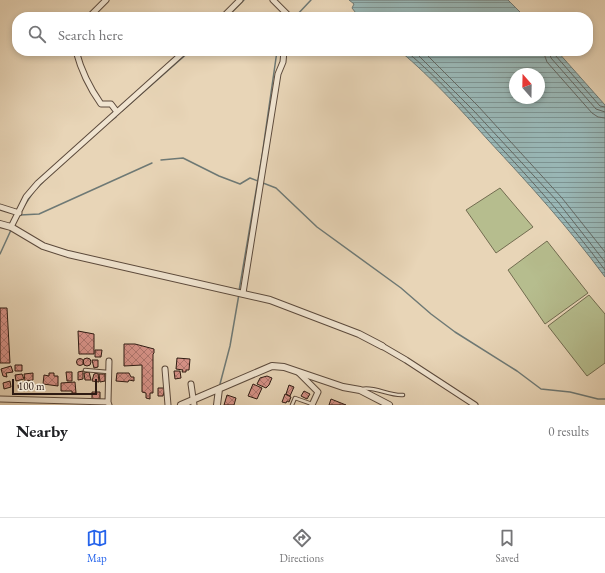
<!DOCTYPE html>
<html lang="en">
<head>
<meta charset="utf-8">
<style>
	:root { --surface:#fff; --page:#f2f2f2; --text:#202124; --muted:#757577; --line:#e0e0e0; --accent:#2563eb }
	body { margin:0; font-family:"EB Garamond",serif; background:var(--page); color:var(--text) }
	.compass { position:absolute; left:509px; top:68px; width:36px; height:36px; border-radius:50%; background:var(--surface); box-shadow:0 2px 6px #0003; rotate:340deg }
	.scale { position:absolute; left:12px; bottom:10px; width:85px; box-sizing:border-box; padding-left:4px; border:2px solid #2e1b13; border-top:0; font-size:11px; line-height:14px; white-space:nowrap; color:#2e1b13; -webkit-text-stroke:3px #f0e4d0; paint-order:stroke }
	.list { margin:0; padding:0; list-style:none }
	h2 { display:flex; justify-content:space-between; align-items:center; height:52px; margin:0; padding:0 16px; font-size:17px }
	h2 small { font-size:13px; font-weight:400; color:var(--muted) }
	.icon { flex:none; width:22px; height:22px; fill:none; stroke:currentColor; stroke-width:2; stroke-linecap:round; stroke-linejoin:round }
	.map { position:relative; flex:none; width:605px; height:405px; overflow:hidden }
	.search { position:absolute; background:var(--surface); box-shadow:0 2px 6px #0003; left:12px; right:12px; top:12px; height:44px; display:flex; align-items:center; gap:10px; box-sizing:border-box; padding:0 14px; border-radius:16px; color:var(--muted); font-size:15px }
	.sheet { height:112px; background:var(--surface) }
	nav { display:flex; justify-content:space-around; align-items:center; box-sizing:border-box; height:56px; border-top:1px solid var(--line); background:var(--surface); font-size:11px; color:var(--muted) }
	nav a { display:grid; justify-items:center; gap:2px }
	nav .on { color:var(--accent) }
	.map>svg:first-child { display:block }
</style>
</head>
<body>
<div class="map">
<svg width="605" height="405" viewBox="0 0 605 405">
	<defs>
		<pattern id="water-rules" width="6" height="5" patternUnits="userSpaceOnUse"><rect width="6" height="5" fill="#99b7b6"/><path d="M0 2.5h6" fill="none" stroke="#7d9493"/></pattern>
		<pattern id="building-cross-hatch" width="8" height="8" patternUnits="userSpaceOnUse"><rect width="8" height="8" fill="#d79288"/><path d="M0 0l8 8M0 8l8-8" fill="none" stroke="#af766e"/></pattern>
	</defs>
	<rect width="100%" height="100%" fill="#e8d5b7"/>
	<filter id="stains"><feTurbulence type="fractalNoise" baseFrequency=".005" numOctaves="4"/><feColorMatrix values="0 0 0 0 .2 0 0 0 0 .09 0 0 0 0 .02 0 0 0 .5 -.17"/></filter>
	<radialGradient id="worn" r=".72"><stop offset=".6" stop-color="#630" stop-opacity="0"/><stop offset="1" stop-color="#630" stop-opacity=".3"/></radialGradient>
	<path fill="#b6bd8e" stroke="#726c50" d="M 500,188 L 533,227 L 496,253 L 466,210 Z
		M 547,241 L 588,293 L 545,324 L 508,270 Z
		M 589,295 L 605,314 L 605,363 L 587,376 L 548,326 Z"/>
	<path fill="url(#water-rules)" stroke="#6e7975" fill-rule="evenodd" d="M 349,0 L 508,0 L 525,17 L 359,17 L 352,8 L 354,4 Z
		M 400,51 L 557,51 L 605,105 L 605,277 C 569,228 529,184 488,140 C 460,109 432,78 400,51 ZM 515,74 L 539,74 L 539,98 L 515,98 Z"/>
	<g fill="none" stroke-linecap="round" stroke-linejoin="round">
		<path stroke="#646964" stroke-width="1" d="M 406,51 C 437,77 465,108 492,138 C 532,181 570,223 605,270
			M 414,51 L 474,111 L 558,202 L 605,262
			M 423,51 L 478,106 L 562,198 L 605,252
			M 543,51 L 547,62 L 592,113 L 598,117 L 605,118
			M 549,51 L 551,58 L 596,109 L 605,112
			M 554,51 L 555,55 L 600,106 L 605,107"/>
		<path stroke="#6e7975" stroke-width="1.5" d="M 227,17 L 244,0
			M 295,17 L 311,0
			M 122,111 L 190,51
			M 112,120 L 116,117
			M 161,160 L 183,158 L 219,176 L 240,184 L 250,178 L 276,188 L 317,227 L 401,288 L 431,314 L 455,332 L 517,371 L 541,389 L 570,392 L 598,399 L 605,399
			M 37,188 L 43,182
			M 24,206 L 34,191
			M 20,215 L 39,214 L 152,163
			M 0,254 L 11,230
			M 239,291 L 262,156 L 277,51
			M 220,384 L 230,346 L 239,294"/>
	</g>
	<path fill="url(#building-cross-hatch)" stroke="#2e1b13" d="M 0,308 L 7,308 L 10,363 L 0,363 Z
		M 78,331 L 94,334 L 94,354 L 79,354 Z
		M 124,344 L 135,344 L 154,349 L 154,353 L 153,354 L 153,393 L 150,393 L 150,399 L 146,398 L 146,393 L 142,392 L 142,365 L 124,366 Z
		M 95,350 L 102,350 L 101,357 L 95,357 Z
		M 177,358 L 190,359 L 189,370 L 186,370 L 186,372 L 182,372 L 183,370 L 176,369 Z
		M83 362a4 4 0 1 1 8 0a4 4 0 1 1-8 0Z
		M76.5 362a3.5 3.5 0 1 1 7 0a3.5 3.5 0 1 1-7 0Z
		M 92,360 L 98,360 L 98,367 L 94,368 Z
		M 15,365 L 22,365 L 22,371 L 15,371 Z
		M 11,366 L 13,372 L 6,373 L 7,377 L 3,376 L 1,369 Z
		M 83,371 L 83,379 L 78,380 L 78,372 Z
		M 174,371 L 180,371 L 181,378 L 175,379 Z
		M 66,372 L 72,372 L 72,381 L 67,381 Z
		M 89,372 L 91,380 L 85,380 L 84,373 Z
		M 33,373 L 33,380 L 25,381 L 24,374 Z
		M 49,373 L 54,373 L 54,376 L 58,376 L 58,386 L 43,384 L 44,375 L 49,376 Z
		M 98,373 L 99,382 L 92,381 L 94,374 Z
		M 117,373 L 129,373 L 131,377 L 134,377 L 134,381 L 129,380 L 128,382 L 116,381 Z
		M 22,374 L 24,379 L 16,381 L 15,375 Z
		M 99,374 L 105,374 L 105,381 L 100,382 Z
		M 267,376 L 272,378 L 269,385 L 266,388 L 257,384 L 260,378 Z
		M 10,381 L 11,387 L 4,389 L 3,383 Z
		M 23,382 L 24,388 L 19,391 L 18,385 Z
		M 75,382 L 76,393 L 72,393 L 72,391 L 61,391 L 61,383 Z
		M 253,384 L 262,388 L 257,399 L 248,396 Z
		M 289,385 L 294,387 L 290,396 L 286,394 Z
		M 158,388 L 165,388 L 163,396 L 158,396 Z
		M 304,391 L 310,394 L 307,399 L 301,396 Z
		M 92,392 L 100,392 L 100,399 L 92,399 Z
		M 285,394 L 291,397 L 289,402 L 287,401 L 286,403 L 282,402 Z
		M 227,395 L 236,398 L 234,405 L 224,405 Z
		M 331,399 L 346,405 L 329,405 Z"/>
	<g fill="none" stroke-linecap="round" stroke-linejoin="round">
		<g stroke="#5c4a3c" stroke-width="4.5">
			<path id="service" d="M 85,370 L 108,372
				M 362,389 C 374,386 389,396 403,395
				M 292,405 L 295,398 L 312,404"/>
		</g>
		<g stroke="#5c4a3c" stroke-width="7">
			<path id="minor" d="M 273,0 L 290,17
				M 89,17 L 106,0
				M 223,17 L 240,0
				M 76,51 C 81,70 89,87 101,104 L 111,104 L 117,112
				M 0,207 L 19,213
				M 11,227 L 26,197 L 38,183 L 185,51
				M 243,293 L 278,74 L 283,62 L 284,51
				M 382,346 L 406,360 L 475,405
				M 165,369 L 168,405
				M 299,373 L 318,392 L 312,405
				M 191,384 L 194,405
				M 0,399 L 108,402 L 109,405
				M 108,402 L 109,361"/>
		</g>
		<g stroke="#5c4a3c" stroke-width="8">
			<path id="tertiary" d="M 0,224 L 11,227 L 43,246 L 68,254 L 270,300 L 359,334 L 382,346
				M 181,405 L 272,366 L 284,367 L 343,387 L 360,390 L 389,405
				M 217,405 L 219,389"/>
		</g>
		<use href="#service" stroke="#f0e4d0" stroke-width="2.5"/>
		<use href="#minor" stroke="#f0e4d0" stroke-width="5"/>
		<use href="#tertiary" stroke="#f0e4d0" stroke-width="6"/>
	</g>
	<rect width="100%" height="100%" filter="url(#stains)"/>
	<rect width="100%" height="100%" fill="url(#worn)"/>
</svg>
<svg class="compass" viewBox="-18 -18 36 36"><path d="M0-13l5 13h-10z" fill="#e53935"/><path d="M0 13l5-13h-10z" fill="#757577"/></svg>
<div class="scale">100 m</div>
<div class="search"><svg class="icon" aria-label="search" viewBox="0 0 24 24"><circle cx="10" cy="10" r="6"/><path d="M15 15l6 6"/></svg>Search here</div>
</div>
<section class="sheet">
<h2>Nearby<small>0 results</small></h2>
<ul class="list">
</ul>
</section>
<nav>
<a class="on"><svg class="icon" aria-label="map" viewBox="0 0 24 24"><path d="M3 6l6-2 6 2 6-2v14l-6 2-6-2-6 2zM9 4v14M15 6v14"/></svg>Map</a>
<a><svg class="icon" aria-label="directions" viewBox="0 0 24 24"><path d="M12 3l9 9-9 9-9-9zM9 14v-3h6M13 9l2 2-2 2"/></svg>Directions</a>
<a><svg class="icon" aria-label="saved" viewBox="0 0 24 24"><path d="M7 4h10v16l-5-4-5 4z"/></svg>Saved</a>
</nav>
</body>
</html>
